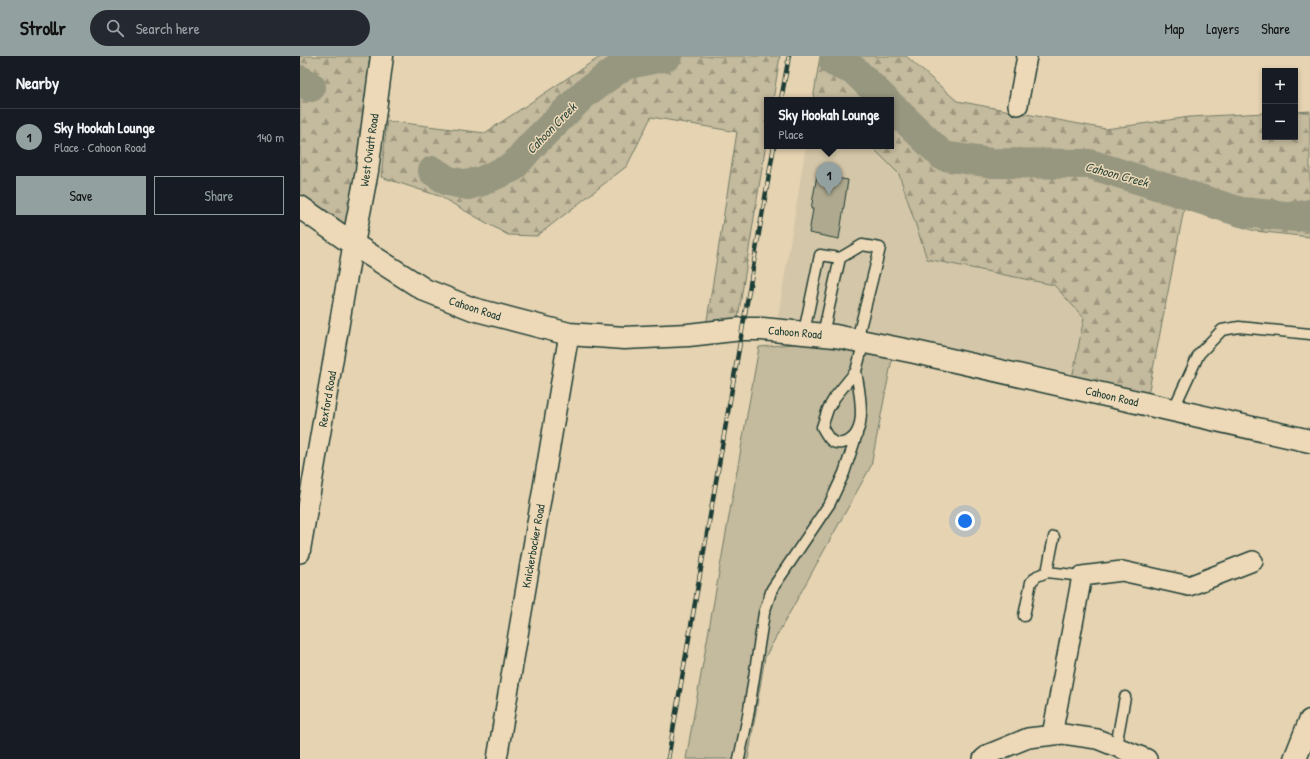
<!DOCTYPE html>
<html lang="en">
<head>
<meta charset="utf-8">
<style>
	:root { --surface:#171b24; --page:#242831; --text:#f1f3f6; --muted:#9ea1a6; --line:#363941; --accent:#92a19f }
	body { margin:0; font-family:"Patrick Hand",sans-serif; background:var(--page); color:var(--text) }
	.controls { position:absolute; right:12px; top:12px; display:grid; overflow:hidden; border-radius:0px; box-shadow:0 2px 6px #0003 }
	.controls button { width:36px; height:36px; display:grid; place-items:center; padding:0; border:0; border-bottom:1px solid var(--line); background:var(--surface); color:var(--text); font:20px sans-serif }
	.you { position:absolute; left:665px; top:465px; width:14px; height:14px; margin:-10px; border:3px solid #fff; border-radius:50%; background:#1a73e8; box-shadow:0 0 0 6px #1a73e833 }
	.badge { display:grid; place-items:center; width:26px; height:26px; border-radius:50%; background:var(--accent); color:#111; font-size:13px; font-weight:700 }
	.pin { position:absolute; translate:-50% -33px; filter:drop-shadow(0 1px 2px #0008) }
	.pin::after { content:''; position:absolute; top:21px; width:14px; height:12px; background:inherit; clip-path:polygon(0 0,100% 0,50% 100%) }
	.popup { position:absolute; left:464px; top:41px; width:130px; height:52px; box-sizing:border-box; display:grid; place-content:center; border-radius:0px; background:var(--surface); filter:drop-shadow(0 1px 3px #0005); font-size:13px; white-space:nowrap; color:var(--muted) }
	.popup b { font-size:15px; color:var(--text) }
	.popup::after { content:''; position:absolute; left:50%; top:100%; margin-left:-8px; border:8px solid transparent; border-top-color:var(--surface) }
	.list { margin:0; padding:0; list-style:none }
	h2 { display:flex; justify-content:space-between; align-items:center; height:52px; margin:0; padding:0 16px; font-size:17px }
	h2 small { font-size:13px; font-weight:400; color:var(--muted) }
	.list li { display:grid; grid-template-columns:26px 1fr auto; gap:12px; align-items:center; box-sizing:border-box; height:56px; padding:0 16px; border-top:1px solid var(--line) }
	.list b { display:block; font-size:15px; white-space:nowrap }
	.list p { margin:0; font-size:13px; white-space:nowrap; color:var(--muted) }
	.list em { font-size:13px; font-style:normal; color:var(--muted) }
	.actions { display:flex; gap:8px; padding:12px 16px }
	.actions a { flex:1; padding:9px 0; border:1px solid var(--accent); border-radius:0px; text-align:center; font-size:14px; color:var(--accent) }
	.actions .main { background:var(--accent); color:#111 }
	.icon { flex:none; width:22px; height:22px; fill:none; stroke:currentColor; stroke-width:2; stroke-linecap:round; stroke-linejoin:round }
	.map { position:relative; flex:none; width:1010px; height:703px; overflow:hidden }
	header { display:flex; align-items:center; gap:24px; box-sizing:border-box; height:56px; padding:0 20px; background:var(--accent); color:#111 }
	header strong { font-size:19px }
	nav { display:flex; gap:22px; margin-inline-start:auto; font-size:14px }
	.search { width:280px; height:36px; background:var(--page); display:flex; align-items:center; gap:10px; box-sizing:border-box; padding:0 14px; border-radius:22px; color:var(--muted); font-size:15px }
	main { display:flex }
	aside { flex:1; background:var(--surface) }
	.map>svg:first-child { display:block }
</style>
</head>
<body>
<header>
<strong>Strollr</strong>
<div class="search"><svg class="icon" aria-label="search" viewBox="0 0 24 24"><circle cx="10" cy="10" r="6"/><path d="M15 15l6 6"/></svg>Search here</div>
<nav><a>Map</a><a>Layers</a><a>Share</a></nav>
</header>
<main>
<aside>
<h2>Nearby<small></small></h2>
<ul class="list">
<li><span class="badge">1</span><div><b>Sky Hookah Lounge</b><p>Place · Cahoon Road</p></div><em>140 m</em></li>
</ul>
<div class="actions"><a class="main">Save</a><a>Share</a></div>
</aside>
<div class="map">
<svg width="1010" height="703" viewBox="0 0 1010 703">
	<defs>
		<pattern id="forest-firs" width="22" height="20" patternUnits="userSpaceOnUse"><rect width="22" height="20" fill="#c4ba9d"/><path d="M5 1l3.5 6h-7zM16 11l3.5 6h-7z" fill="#9f9881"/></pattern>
	</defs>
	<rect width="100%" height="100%" fill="#e5d3b2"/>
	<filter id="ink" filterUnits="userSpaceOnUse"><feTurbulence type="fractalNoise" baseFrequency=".025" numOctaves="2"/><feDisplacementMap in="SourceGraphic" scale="8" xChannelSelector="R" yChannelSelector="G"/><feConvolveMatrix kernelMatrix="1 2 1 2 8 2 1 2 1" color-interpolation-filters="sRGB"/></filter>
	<g filter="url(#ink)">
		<path fill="#d4c6a8" d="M 506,90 L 571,90 L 599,118 L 628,203 L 754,229 L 784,262 L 772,323 L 477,267 Z"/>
		<path fill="#c4ba9d" stroke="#727c68" d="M 515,286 L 593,298 L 571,410 L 465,601 L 448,703 L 386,703 L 459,291 Z"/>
		<path fill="url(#forest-firs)" stroke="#727c68" d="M 0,0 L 76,0 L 49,176 L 0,140 Z
			M 302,0 L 480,0 L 473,44 L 467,44 L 467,81 L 437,268 L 406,270 L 437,76 L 351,61 L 327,110 L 237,180 L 208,179 L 139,140 L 81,121 L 87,65 L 185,77 L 284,11 Z
			M 520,0 L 606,0 L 657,45 L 806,73 L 890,61 L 965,57 L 965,81 L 995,81 L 995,56 L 1010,55 L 1010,181 L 955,175 L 884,153 L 848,339 L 772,323 L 784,262 L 754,229 L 627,203 L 599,118 L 571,90 L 591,90 L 591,44 L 513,44 Z"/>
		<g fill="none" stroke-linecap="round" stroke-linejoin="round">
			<path stroke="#979780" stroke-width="30" d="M 534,6 L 555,15 L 585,44
				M 0,24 L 11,31
				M 591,50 L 643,100 L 692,107 L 790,108 L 941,156 L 996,161 L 1010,158
				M 133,115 L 148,125 L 168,129 L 182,125 L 213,111 L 231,90 L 285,37 L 324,9 L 367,0"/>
		</g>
		<path fill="#aea98f" stroke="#1f3d34" d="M 517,119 L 548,124 L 539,183 L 509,177 L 513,153 L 511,153 Z"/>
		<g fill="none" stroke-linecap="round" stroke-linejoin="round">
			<g stroke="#1f3d34" stroke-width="13">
				<path id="lane" d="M 504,276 L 520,199 L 540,202 L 562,189 L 580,192 L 557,284
					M 523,278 L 540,202
					M 556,315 C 559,335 571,382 542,387 C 531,389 527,380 522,371 L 528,353 L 535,341 L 556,315 L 564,285
					M 873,354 L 899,298 L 922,274 L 939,271 L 1010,278
					M 754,481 L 747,516 L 782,520
					M 724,560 L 731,526 L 737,520 L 747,516
					M 816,690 L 825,641
					M 439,703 L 448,660 L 464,557 L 472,533 L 530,447 L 544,417 L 557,378"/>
			</g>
			<g stroke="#1f3d34" stroke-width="22">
				<path id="street" d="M 718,49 L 727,0
					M 0,497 L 53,188
					M 752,679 L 782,520 L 822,515 L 889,530 L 953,505
					M 197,703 L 269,278
					M 683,703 L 689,698 L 728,682 L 763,678 L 797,683 L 847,703"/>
			</g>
			<g stroke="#1f3d34" stroke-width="25">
				<path id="secondary" d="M 0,151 L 53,188 L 125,234 L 173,253 L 269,278 L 324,282 L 388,279 L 442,273 L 462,273 L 535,280 L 615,296 L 1010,385
					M 53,188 L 67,115 L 82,0
					M 995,703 L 1010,665"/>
			</g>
			<use href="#lane" stroke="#edd9b7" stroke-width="10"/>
			<use href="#street" stroke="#edd9b7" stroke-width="19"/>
			<use href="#secondary" stroke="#edd9b7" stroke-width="22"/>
			<g stroke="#1f3d34" stroke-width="4.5">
				<path id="rail" d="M 481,44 L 489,0
					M 368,703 L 474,90"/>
			</g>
			<use href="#rail" stroke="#edd9b7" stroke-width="3" stroke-dasharray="9" stroke-linecap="butt"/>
		</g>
	</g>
	<g text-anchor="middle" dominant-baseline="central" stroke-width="3" stroke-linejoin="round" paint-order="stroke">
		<g font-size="12" fill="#1f3d34" stroke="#edd9b7">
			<text transform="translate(69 94) rotate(-82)">West Oviatt Road</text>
			<text transform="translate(175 252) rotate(18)">Cahoon Road</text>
			<text transform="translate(495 276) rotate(5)">Cahoon Road</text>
			<text transform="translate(812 340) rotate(13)">Cahoon Road</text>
			<text transform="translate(27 343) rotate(-80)">Rexford Road</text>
			<text transform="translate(233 490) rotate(-80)">Knickerbocker Road</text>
		</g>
		<g font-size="13" font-style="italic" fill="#314a3f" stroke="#edd9b7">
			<text transform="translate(251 72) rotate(-46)">Cahoon Creek</text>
			<text transform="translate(817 118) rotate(15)">Cahoon Creek</text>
		</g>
	</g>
</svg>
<div class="controls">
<button>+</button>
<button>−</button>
</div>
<div class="you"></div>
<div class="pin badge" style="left:529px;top:139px">1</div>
<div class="popup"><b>Sky Hookah Lounge</b>Place</div>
</div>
</main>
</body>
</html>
